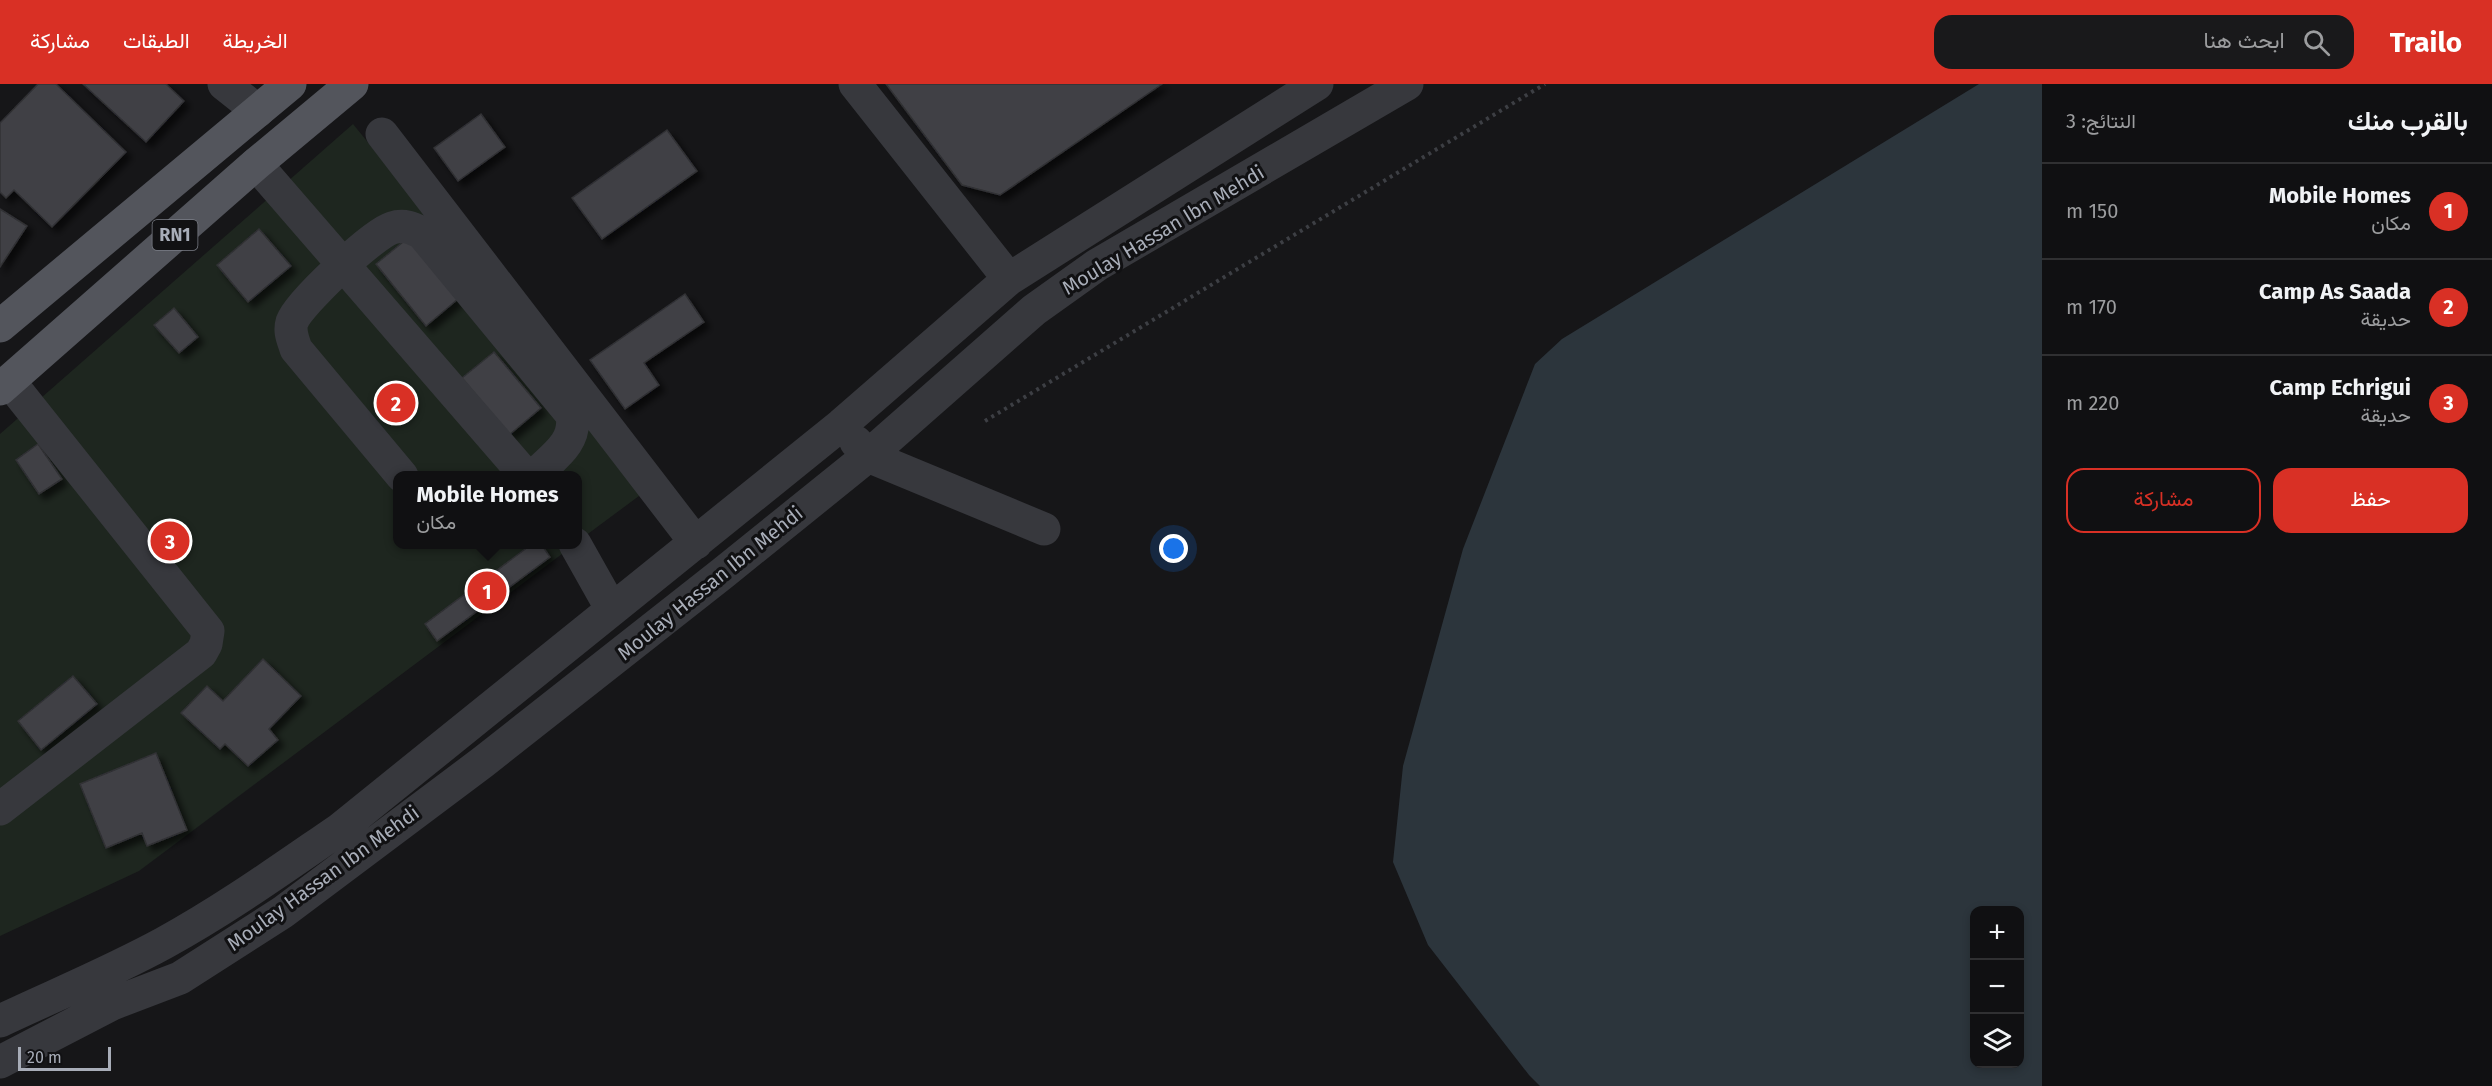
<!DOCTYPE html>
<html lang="ar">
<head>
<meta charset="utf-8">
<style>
	:root { --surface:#101012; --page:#19191b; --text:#f1f3f6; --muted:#9c9d9f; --line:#303032; --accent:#d93025 }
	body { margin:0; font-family:"Fira Sans",Vazirmatn,sans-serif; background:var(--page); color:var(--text); direction:rtl }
	.controls { position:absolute; right:18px; bottom:18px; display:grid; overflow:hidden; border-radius:12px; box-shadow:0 3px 9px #0003 }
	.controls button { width:54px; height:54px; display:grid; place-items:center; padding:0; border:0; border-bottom:2px solid var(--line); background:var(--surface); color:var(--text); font:30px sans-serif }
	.scale { position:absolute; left:18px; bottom:15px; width:93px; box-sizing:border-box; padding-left:6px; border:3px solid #a8adb8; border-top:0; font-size:16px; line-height:21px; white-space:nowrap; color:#a8adb8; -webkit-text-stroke:4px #111113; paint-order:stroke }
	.you { position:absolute; left:1174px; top:465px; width:21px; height:21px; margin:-15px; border:4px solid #fff; border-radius:50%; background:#1a73e8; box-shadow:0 0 0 9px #1a73e833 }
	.badge { display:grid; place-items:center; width:39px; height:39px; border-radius:50%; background:var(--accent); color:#fff; font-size:20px; font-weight:700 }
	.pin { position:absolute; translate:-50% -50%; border:3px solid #fff; box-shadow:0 2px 6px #0006 }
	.popup { position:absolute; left:393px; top:387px; width:189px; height:78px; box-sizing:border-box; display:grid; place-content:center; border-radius:12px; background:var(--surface); filter:drop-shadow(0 2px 4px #0005); font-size:20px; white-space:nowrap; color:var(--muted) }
	.popup b { font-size:22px; color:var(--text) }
	.popup::after { content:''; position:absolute; left:50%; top:100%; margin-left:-12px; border:12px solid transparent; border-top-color:var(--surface) }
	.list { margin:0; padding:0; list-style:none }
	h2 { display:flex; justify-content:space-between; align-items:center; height:78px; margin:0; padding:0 24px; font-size:26px }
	h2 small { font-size:20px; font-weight:400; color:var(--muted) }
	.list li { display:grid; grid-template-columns:39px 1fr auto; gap:18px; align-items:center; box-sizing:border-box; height:96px; padding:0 24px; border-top:2px solid var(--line) }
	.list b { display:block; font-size:22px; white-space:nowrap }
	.list p { margin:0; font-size:20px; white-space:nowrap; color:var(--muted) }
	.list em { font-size:20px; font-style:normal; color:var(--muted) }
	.actions { display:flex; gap:12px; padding:18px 24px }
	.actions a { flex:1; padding:14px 0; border:2px solid var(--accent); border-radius:18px; text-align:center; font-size:21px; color:var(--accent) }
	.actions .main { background:var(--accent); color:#fff }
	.icon { flex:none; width:33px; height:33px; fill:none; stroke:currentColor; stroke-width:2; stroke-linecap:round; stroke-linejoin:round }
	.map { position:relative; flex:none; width:2042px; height:1002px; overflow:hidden; direction:ltr }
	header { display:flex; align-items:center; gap:36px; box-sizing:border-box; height:84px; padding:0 30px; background:var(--accent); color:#fff }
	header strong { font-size:28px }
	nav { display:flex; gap:33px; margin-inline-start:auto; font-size:21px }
	.search { width:420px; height:54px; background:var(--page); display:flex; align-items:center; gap:15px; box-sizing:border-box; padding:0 21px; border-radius:18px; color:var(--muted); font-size:22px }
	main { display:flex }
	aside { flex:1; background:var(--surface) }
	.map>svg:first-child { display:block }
</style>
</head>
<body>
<header>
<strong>Trailo</strong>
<div class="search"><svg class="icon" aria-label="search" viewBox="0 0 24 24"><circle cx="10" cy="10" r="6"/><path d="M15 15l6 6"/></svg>ابحث هنا</div>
<nav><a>الخريطة</a><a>الطبقات</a><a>مشاركة</a></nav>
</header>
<main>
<aside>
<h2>بالقرب منك<small>النتائج: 3</small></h2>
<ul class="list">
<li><span class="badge">1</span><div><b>Mobile Homes</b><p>مكان</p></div><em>150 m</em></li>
<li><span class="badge">2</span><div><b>Camp As Saada</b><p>حديقة</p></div><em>170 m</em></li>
<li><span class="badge">3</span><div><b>Camp Echrigui</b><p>حديقة</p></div><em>220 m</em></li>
</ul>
<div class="actions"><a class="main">حفظ</a><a>مشاركة</a></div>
</aside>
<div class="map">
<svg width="2042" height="1002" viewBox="0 0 2042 1002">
	<defs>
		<filter id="shadow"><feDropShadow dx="5.5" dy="5.5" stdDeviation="3" flood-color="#0009"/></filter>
	</defs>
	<rect width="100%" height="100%" fill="#161618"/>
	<path fill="#1e261f" d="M 353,40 L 501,222 L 643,409 L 577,458 L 577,392 L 397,392 L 397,460 L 574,461 L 139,787 L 0,852 L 0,350 Z"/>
	<path fill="#2c353c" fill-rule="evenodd" d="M 1979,0 L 2042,0 L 2042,1002 L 1540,1002 L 1529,991 L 1428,861 L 1393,778 L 1403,682 L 1463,465 L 1535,280 L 1562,255 ZM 1974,826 L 2020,826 L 2020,980 L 1974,980 Z"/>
	<path fill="#404145" stroke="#303034" stroke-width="1.5" filter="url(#shadow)" d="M 38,0 L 56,0 L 126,68 L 52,143 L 14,106 L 6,114 L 0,108 L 0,39 Z
		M 83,0 L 166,0 L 184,17 L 146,58 Z
		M 886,0 L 1162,0 L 1000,111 L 962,101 Z
		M 481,30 L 505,63 L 458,97 L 434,64 Z
		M 667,46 L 697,87 L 602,155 L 572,114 Z
		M 0,125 L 27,142 L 0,183 Z
		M 259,145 L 291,182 L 248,218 L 217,181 Z
		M 408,154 L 458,215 L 426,242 L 376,180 Z
		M 685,210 L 704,238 L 644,279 L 659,301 L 625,325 L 590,276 Z
		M 174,224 L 198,253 L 179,269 L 154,241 Z
		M 494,268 L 541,324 L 509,351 L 462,294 Z
		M 38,360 L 62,395 L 39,410 L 16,376 Z
		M 532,460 L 541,460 L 550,473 L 437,557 L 425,540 Z
		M 263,575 L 301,612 L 269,645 L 278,656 L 248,682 L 225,660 L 220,665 L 181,629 L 207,602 L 223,617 Z
		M 73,592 L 97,620 L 41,666 L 18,637 Z
		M 156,669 L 187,746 L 147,762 L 142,749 L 106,764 L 80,700 Z"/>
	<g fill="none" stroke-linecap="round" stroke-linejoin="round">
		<path stroke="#3d3f44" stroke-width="4" stroke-dasharray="3 4.5" stroke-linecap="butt" d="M 985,337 L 1545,0"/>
		<path stroke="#37383d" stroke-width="33" d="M 224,0 L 258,27
			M 855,0 L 1009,195
			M 382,50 L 696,459
			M 256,80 L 526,392
			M 856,358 L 868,372 L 1044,445
			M 402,392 L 296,265 C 293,255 289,248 292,238 C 299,219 373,150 392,144 C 404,140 412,144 422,149 L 572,331 C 577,359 553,373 534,392
			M 575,460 L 611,524
			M 0,725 L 201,569 L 206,560 L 208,547 L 9,297
			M 0,937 C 55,911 111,888 164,859 C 226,825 283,784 340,745 L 841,341 L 1009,195 L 1317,0
			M 0,978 L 112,920 L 180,894 L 283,828 L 483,678 L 723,489 L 868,372 L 1034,226 L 1097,181 L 1407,0"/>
		<path stroke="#53555c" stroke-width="33" d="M 0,242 L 290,0
			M 0,305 L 256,80 L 352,0"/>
	</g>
	<g text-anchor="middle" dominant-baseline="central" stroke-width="6" stroke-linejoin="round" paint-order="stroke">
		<rect fill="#111113" stroke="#7b7e86" stroke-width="1.5" x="152.5" y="136" width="45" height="30" rx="4.5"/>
		<g font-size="18" font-weight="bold" fill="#a8adb8">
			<text x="175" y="151">RN1</text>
		</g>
		<g font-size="20" fill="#a8adb8" stroke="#111113">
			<text transform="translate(1163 146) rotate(-31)">Moulay Hassan Ibn Mehdi</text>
			<text transform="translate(710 499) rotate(-39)">Moulay Hassan Ibn Mehdi</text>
			<text transform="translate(323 794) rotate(-36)">Moulay Hassan Ibn Mehdi</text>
		</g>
	</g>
</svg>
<div class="controls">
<button>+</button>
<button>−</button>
<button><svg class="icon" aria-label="layers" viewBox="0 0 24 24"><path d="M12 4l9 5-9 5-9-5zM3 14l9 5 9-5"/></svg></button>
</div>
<div class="scale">20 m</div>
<div class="you"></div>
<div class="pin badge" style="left:487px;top:507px">1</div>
<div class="popup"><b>Mobile Homes</b>مكان</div>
<div class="pin badge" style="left:396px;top:319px">2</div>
<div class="pin badge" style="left:170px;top:457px">3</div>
</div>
</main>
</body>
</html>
